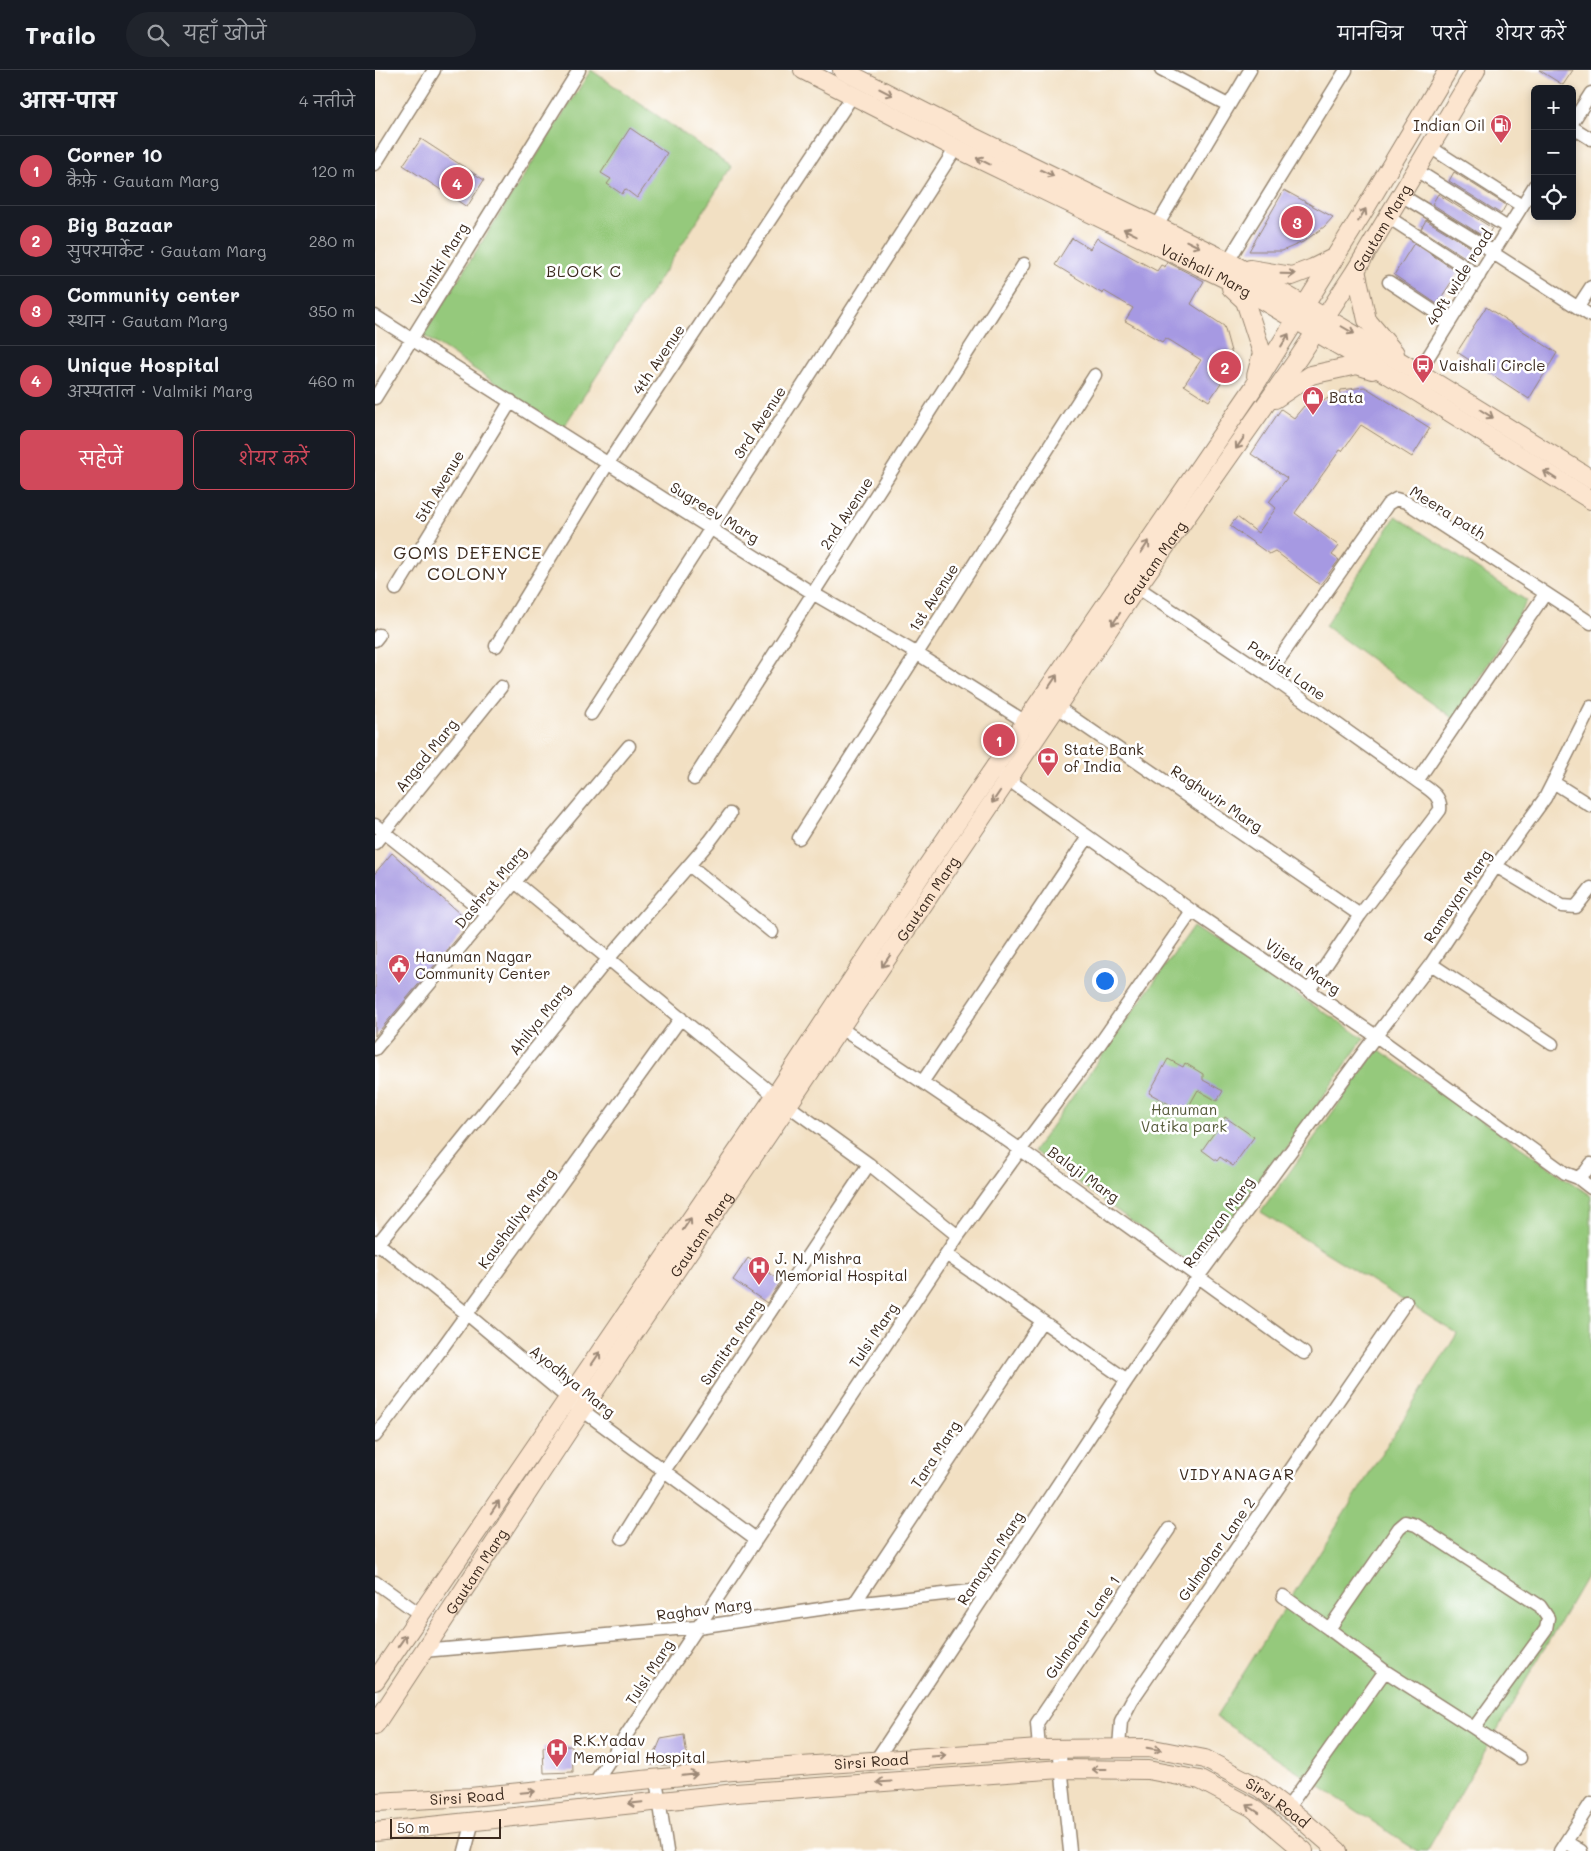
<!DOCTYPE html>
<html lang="hi">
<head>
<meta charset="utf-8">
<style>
	:root { --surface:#171b24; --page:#20242c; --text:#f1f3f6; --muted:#9ea1a6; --line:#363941; --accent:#d1495b }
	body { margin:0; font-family:Mali,"Playpen Sans Deva",sans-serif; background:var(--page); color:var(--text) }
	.controls { position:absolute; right:15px; top:15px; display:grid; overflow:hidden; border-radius:8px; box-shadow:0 2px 8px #0003 }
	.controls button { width:45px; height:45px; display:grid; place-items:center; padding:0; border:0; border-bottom:1px solid var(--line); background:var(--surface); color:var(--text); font:25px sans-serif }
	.scale { position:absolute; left:15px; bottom:12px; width:111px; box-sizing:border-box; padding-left:5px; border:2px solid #3b2a1e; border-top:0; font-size:14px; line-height:18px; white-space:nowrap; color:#3b2a1e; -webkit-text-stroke:4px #fff; paint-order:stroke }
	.you { position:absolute; left:729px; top:910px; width:18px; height:18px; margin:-12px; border:4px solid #fff; border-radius:50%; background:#1a73e8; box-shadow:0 0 0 8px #1a73e833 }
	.badge { display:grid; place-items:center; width:32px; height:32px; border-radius:50%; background:var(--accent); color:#fff; font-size:16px; font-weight:700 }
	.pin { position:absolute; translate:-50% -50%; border:2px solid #fff; box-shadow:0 1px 5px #0006 }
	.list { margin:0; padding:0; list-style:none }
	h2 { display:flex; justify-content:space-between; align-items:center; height:65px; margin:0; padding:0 20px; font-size:21px }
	h2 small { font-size:16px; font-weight:400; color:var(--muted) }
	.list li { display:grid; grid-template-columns:32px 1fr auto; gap:15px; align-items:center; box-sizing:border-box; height:70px; padding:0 20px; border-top:1px solid var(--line) }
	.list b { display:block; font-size:19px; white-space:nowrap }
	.list p { margin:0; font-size:16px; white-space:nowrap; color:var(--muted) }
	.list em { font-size:16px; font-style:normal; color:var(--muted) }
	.actions { display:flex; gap:10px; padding:15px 20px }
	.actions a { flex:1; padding:11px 0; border:1px solid var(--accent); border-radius:8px; text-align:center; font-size:18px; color:var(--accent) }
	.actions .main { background:var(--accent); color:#fff }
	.icon { flex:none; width:28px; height:28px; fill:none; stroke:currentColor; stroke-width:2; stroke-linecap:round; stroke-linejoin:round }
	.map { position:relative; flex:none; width:1216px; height:1781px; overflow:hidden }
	header { display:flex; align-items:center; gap:30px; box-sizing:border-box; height:70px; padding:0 25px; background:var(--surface); border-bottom:1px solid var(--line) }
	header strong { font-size:24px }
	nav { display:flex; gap:28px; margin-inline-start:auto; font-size:18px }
	.search { width:350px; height:45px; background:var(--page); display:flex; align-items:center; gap:12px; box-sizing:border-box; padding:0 18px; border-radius:28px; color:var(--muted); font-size:19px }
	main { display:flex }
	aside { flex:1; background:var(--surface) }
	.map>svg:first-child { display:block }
</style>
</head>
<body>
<header>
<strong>Trailo</strong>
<div class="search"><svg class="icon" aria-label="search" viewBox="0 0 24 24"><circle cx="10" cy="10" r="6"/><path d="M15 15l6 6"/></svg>यहाँ खोजें</div>
<nav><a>मानचित्र</a><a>परतें</a><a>शेयर करें</a></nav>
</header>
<main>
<aside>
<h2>आस-पास<small>4 नतीजे</small></h2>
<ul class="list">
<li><span class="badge">1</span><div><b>Corner 10</b><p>कैफ़े · Gautam Marg</p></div><em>120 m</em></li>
<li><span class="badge">2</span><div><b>Big Bazaar</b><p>सुपरमार्केट · Gautam Marg</p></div><em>280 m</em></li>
<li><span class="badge">3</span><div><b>Community center</b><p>स्थान · Gautam Marg</p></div><em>350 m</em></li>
<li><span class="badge">4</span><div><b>Unique Hospital</b><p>अस्पताल · Valmiki Marg</p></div><em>460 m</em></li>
</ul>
<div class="actions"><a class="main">सहेजें</a><a>शेयर करें</a></div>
</aside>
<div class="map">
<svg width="1216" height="1781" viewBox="0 0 1216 1781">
	<rect width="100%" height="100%" fill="#fff"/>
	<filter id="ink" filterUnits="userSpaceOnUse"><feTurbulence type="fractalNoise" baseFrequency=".02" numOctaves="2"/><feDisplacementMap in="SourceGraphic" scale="10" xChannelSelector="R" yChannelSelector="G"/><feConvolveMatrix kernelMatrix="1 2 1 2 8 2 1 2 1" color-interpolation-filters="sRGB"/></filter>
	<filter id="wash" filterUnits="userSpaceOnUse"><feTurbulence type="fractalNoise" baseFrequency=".0096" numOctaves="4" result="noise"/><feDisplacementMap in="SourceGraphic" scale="20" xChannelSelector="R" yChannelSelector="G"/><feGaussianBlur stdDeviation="1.12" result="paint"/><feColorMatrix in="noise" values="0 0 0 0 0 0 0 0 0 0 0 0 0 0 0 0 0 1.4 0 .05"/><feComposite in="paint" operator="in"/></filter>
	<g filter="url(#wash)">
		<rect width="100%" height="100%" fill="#f2e0c3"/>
		<path fill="#95c97b" stroke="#687a4c" d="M 216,0 L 357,97 L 188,358 L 48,265 Z
			M 1021,446 L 1152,531 L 1079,649 L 950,556 Z
			M 818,857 L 989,968 L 826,1201 L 659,1081 Z
			M 1003,979 L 1216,1126 L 1216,1498 L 1052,1781 L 1042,1781 L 841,1647 L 1082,1264 L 886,1142 Z"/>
		<g id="blocks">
			<path fill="#a699e2" d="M 1164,0 L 1198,0 L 1188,15 Z
				M 255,58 L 292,83 L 262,128 L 250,119 L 247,124 L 232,114 L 236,109 L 226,103 Z
				M 46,69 L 109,110 L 92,137 L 28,95 Z
				M 1079,102 L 1131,135 L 1126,144 L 1074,111 Z
				M 909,120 L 958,147 L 949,157 L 928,172 L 907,181 L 874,181 Z
				M 1063,124 L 1117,158 L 1111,168 L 1057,134 Z
				M 1051,150 L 1102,181 L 1096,191 L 1046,159 Z
				M 697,168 L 715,179 L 722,168 L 782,201 L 786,195 L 790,197 L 792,192 L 829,211 L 816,234 L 849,256 L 857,285 L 855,299 L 834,331 L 809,315 L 826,290 L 796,271 L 790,268 L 787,272 L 750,251 L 758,238 L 729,221 L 728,224 L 680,195 Z
				M 1039,173 L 1083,202 L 1062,234 L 1019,205 Z
				M 1111,237 L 1182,283 L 1154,329 L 1082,282 Z
				M 990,317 L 1055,358 L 1037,387 L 986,355 L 967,381 L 965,380 L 920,443 L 964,476 L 957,485 L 964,490 L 945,515 L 900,481 L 894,484 L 855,456 L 862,447 L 883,463 L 901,438 L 894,432 L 912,408 L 876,384 L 906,339 L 919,348 L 929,336 L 964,325 L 966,320 Z
				M 17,783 L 95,853 L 0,966 L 0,803 Z
				M 793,989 L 808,997 L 810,993 L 828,1004 L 828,1010 L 848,1021 L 842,1031 L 823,1020 L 810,1043 L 774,1023 Z
				M 850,1047 L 879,1067 L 858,1096 L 845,1087 L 842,1091 L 827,1080 Z
				M 373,1188 L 406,1211 L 392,1233 L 358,1210 Z
				M 309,1665 L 313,1695 L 275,1695 L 286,1669 Z
				M 197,1676 L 198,1702 L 169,1703 L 168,1677 Z"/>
		</g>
	</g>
	<g filter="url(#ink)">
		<use href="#blocks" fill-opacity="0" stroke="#968570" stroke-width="1"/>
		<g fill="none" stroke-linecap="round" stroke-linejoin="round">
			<g stroke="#968570" stroke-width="15">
				<path id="street" d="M 786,0 L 853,35
					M 1197,53 L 1216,23
					M 1197,57 L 1216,69
					M 1055,77 L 1147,136
					M 0,94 L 59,0
					M 1041,100 L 1133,158
					M 1026,125 L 1119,182
					M 1013,147 L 1104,206
					M 782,156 L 875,0
					M 1118,183 L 1216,246
					M 853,191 L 971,0
					M 1014,212 L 1075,252
					M 1203,237 L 1216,217
					M 0,246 L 439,524 L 541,583 L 657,656
					M 1040,308 L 1160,115
					M 0,328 L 204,0
					M 762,517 L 893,605 L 1042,711 C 1053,719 1067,725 1065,740 L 985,845 L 934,920
					M 21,519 L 136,331
					M 0,570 L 4,565
					M 121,576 L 233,393 L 478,25
					M 893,605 L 1013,434 L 1021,429 L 1031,432 L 1216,553
					M 682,637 L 985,845
					M 216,644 L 581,78
					M 627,705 L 817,841 L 1001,966 L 1190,1103 L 1203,1108 L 1211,1101 L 1216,1094
					M 319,709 L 649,194
					M 1042,711 L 1170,524
					M 1178,712 L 1216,736
					M 0,755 L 113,845
					M 424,768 L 720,305
					M 0,773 L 126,617
					M 314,795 L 397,862
					M 1121,796 L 1187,836 L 1201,837 L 1216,818
					M 140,812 L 400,1026 L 494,1094 L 583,1166
					M 1056,894 L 1177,974
					M 465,958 C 624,1060 775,1173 929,1283
					M 0,979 L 254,676
					M 548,1011 L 713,767
					M 1203,1108 L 1216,1118
					M 0,1171 L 92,1244 L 207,1340 L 381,1469
					M 0,1177 L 233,889 L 335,771 L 355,744
					M 571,1184 L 752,1310
					M 0,1366 L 62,1285 L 306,948
					M 247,1468 L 289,1401 L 494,1094
					M 0,1512 L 46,1545
					M 908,1526 L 954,1559
					M 479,1534 L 667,1251
					M 48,1581 L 323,1557 L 479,1534 L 614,1519
					M 1099,1658 L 1145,1688
					M 684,1677 L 695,1781
					M 744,1677 L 746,1651 L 757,1630 L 1031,1232
					M 664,1679 L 662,1653 L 794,1459
					M 501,1690 L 752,1310 L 823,1207 L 991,979 L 1056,894 L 1121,796 L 1170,728 L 1216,637
					M 281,1709 L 292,1781
					M 218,1715 L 583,1166 L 646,1079 L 722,978 L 817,841
					M 912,1739 L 1010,1601 L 954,1559 L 1024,1458 L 1031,1452 L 1041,1455 L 1165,1536 L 1173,1548 L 1171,1559 L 1099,1658 L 1010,1601
					M 1191,1772 L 1206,1781
					M 90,1781 L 98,1751
					M 1185,1781 L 1216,1733"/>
			</g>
			<g stroke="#968570" stroke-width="20">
				<g id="secondary">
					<path id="s1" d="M 428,0 L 581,78 L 853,210 L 1034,317 L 1216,430"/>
					<path d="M 467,0 L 596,66 L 853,191 L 1043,302 L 1216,409"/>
					<path d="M 875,199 L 917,206 L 938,198 L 960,187"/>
					<path d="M 981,200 L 992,250 L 1020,283"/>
					<path d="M 856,218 L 870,231 L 887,283 L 881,306"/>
					<path d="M 900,329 L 936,305 L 982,295 L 997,300"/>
					<path d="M 0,1611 L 400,1026 L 548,802 L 877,320 L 987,144 L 1073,0"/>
					<path id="s2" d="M 0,1655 L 207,1340 L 656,675 L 762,517 L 924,287 L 981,200 L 1101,0"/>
					<path id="s3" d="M 0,1732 L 95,1727 L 358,1701 L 664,1679 L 773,1678 L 830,1689 L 885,1718 L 926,1749 L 963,1781"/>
					<path d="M 0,1762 L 361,1723 L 686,1699 L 773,1700 L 825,1710 L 878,1738 L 929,1781"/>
				</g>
			</g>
			<use href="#street" stroke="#fff" stroke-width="12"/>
			<use href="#secondary" stroke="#fce5cf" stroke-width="18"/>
		</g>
		<defs><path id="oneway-shaft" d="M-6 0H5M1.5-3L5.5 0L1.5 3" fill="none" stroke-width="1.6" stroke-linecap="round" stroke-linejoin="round" transform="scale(1.25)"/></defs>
		<g stroke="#9c8876">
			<use href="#oneway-shaft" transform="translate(511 22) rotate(27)"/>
			<use href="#oneway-shaft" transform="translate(608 91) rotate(-154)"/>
			<use href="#oneway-shaft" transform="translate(672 103) rotate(26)"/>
			<use href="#oneway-shaft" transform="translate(987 145) rotate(-59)"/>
			<use href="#oneway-shaft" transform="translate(755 162) rotate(-154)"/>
			<use href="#oneway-shaft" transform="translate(818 174) rotate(26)"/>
			<use href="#oneway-shaft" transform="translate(913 204) rotate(1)"/>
			<use href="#oneway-shaft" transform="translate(973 260) rotate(30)"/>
			<use href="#oneway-shaft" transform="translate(910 270) rotate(-59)"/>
			<use href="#oneway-shaft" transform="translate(1112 344) rotate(32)"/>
			<use href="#oneway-shaft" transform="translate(865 373) rotate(125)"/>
			<use href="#oneway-shaft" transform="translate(1175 405) rotate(-148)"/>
			<use href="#oneway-shaft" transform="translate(770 477) rotate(-56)"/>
			<use href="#oneway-shaft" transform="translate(741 549) rotate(124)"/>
			<use href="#oneway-shaft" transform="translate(678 611) rotate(-56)"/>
			<use href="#oneway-shaft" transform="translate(621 727) rotate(124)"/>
			<use href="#oneway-shaft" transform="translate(511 891) rotate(125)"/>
			<use href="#oneway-shaft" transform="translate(312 1154) rotate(-56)"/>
			<use href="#oneway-shaft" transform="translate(221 1288) rotate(-56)"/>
			<use href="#oneway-shaft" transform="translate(120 1437) rotate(-56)"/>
			<use href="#oneway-shaft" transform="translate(27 1571) rotate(-55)"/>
			<use href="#oneway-shaft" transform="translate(779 1679) rotate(10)"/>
			<use href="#oneway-shaft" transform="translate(564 1686) rotate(-4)"/>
			<use href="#oneway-shaft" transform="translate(724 1699) rotate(-180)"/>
			<use href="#oneway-shaft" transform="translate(315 1705) rotate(-6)"/>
			<use href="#oneway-shaft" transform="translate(509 1712) rotate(176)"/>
			<use href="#oneway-shaft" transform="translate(153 1722) rotate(-5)"/>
			<use href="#oneway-shaft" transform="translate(260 1733) rotate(174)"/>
			<use href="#oneway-shaft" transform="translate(878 1739) rotate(-146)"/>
		</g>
	</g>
	<defs>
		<g id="fuel-pin" transform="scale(1.125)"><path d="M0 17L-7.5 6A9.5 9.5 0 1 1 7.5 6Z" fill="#d1495b" stroke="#fff"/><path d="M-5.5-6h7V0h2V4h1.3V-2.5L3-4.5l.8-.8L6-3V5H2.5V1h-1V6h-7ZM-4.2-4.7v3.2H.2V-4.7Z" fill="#fff"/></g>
		<g id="bus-pin" transform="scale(1.125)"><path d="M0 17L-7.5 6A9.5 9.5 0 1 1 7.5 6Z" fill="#d1495b" stroke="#fff"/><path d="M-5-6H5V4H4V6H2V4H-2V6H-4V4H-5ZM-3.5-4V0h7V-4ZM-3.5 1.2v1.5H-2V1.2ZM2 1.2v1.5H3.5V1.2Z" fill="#fff"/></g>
		<g id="shop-pin" transform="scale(1.125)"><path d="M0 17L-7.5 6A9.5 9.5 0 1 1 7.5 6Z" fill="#d1495b" stroke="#fff"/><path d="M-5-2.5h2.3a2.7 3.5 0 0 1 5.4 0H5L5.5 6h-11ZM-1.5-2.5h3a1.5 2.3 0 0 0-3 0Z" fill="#fff"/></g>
		<g id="bank-pin" transform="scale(1.125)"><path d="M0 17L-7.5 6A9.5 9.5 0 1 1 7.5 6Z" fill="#d1495b" stroke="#fff"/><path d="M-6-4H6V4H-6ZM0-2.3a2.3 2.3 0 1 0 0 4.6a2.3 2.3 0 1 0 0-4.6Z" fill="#fff"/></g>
		<g id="civic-pin" transform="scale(1.125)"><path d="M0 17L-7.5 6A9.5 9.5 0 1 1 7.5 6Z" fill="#d1495b" stroke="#fff"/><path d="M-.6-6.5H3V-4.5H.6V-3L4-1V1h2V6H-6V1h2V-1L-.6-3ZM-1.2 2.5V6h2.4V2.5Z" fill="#fff"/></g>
		<g id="hospital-pin" transform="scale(1.125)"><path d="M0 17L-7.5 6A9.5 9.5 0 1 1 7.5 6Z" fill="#d1495b" stroke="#fff"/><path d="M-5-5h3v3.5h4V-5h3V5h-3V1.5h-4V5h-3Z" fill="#fff"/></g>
	</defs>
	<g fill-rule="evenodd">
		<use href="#fuel-pin" x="1126" y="55"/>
		<use href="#bus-pin" x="1048" y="295"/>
		<use href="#shop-pin" x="938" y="327"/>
		<use href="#bank-pin" x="673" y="688"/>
		<use href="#civic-pin" x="24" y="895"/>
		<use href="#hospital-pin" x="384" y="1197"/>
		<use href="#hospital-pin" x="182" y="1679"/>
	</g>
	<g text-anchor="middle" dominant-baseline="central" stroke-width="5" stroke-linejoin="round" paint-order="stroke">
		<g font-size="15" fill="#3b2a1e" stroke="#fff" text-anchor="start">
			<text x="1110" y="55" text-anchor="end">Indian Oil</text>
			<text x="1064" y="295">Vaishali Circle</text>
			<text x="954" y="327">Bata</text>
			<text x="689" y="679">State Bank<tspan x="689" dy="17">of India</tspan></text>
			<text x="40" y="886">Hanuman Nagar<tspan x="40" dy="17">Community Center</tspan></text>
			<text x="400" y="1188">J. N. Mishra<tspan x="400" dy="17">Memorial Hospital</tspan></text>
			<text x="198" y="1670">R.K.Yadav<tspan x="198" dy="17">Memorial Hospital</tspan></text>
		</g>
		<g font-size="15" fill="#3b2a1e" stroke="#fff">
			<text stroke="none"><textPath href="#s2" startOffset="1804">Gautam Marg</textPath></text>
			<text transform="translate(64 194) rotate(-58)">Valmiki Marg</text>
			<text stroke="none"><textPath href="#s1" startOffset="450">Vaishali Marg</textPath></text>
			<text transform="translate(1084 207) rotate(-58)">40ft wide road</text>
			<text transform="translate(283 289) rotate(-56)">4th Avenue</text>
			<text transform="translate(384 352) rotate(-57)">3rd Avenue</text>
			<text transform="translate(64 416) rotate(-59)">5th Avenue</text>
			<text transform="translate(340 442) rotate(32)">Sugreev Marg</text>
			<text transform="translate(1073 442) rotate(32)">Meera path</text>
			<text transform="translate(471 443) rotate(-57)">2nd Avenue</text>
			<text stroke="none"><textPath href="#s2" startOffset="1399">Gautam Marg</textPath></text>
			<text transform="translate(558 527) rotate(-57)">1st Avenue</text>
			<text transform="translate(912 600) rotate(35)">Parijat Lane</text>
			<text transform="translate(51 685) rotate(-51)">Angad Marg</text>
			<text transform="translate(842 728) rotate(34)">Raghuvir Marg</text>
			<text transform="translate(115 817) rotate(-50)">Dashrat Marg</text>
			<text transform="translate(1082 826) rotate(-56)">Ramayan Marg</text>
			<text stroke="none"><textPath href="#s2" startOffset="994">Gautam Marg</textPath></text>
			<text transform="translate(928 896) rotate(34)">Vijeta Marg</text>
			<text transform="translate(164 949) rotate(-51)">Ahilya Marg</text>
			<text transform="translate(709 1104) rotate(36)">Balaji Marg</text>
			<text transform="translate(141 1148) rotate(-54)">Kaushaliya Marg</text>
			<text transform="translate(843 1152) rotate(-54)">Ramayan Marg</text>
			<text stroke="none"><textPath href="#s2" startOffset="589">Gautam Marg</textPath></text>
			<text transform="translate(498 1265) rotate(-56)">Tulsi Marg</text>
			<text transform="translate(356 1272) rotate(-56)">Sumitra Marg</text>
			<text transform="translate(198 1311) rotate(39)">Ayodhya Marg</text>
			<text transform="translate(560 1384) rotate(-57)">Tara Marg</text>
			<text transform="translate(841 1479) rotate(-55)">Gulmohar Lane 2</text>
			<text transform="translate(615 1488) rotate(-57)">Ramayan Marg</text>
			<text stroke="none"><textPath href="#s2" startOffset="184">Gautam Marg</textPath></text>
			<text transform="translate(329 1539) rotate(-7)">Raghav Marg</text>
			<text transform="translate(707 1557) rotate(-56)">Gulmohar Lane 1</text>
			<text transform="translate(274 1602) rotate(-57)">Tulsi Marg</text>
			<text stroke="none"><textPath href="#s3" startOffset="498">Sirsi Road</textPath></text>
			<text stroke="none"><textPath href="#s3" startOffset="92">Sirsi Road</textPath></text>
			<text stroke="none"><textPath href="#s3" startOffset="918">Sirsi Road</textPath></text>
		</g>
		<g font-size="15" fill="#565a3a" stroke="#fff">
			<text x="809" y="1039">Hanuman<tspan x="809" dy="17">Vatika park</tspan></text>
		</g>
		<g font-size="16" letter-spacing="1" fill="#3b2a1e" stroke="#fff">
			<text x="209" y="200">BLOCK C</text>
			<text x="862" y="1403">VIDYANAGAR</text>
		</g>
		<g font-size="18" letter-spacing="1" fill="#3b2a1e" stroke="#fff">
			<text x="93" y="482">GOMS DEFENCE<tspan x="93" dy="21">COLONY</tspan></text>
		</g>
	</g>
</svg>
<div class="controls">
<button>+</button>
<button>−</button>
<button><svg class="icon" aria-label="locate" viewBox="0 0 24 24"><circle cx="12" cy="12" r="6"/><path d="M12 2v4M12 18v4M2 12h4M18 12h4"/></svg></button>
</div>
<div class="scale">50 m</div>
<div class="you"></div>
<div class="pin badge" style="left:624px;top:670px">1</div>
<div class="pin badge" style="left:850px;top:297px">2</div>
<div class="pin badge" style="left:922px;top:152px">3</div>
<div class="pin badge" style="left:82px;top:113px">4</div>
</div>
</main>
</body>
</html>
